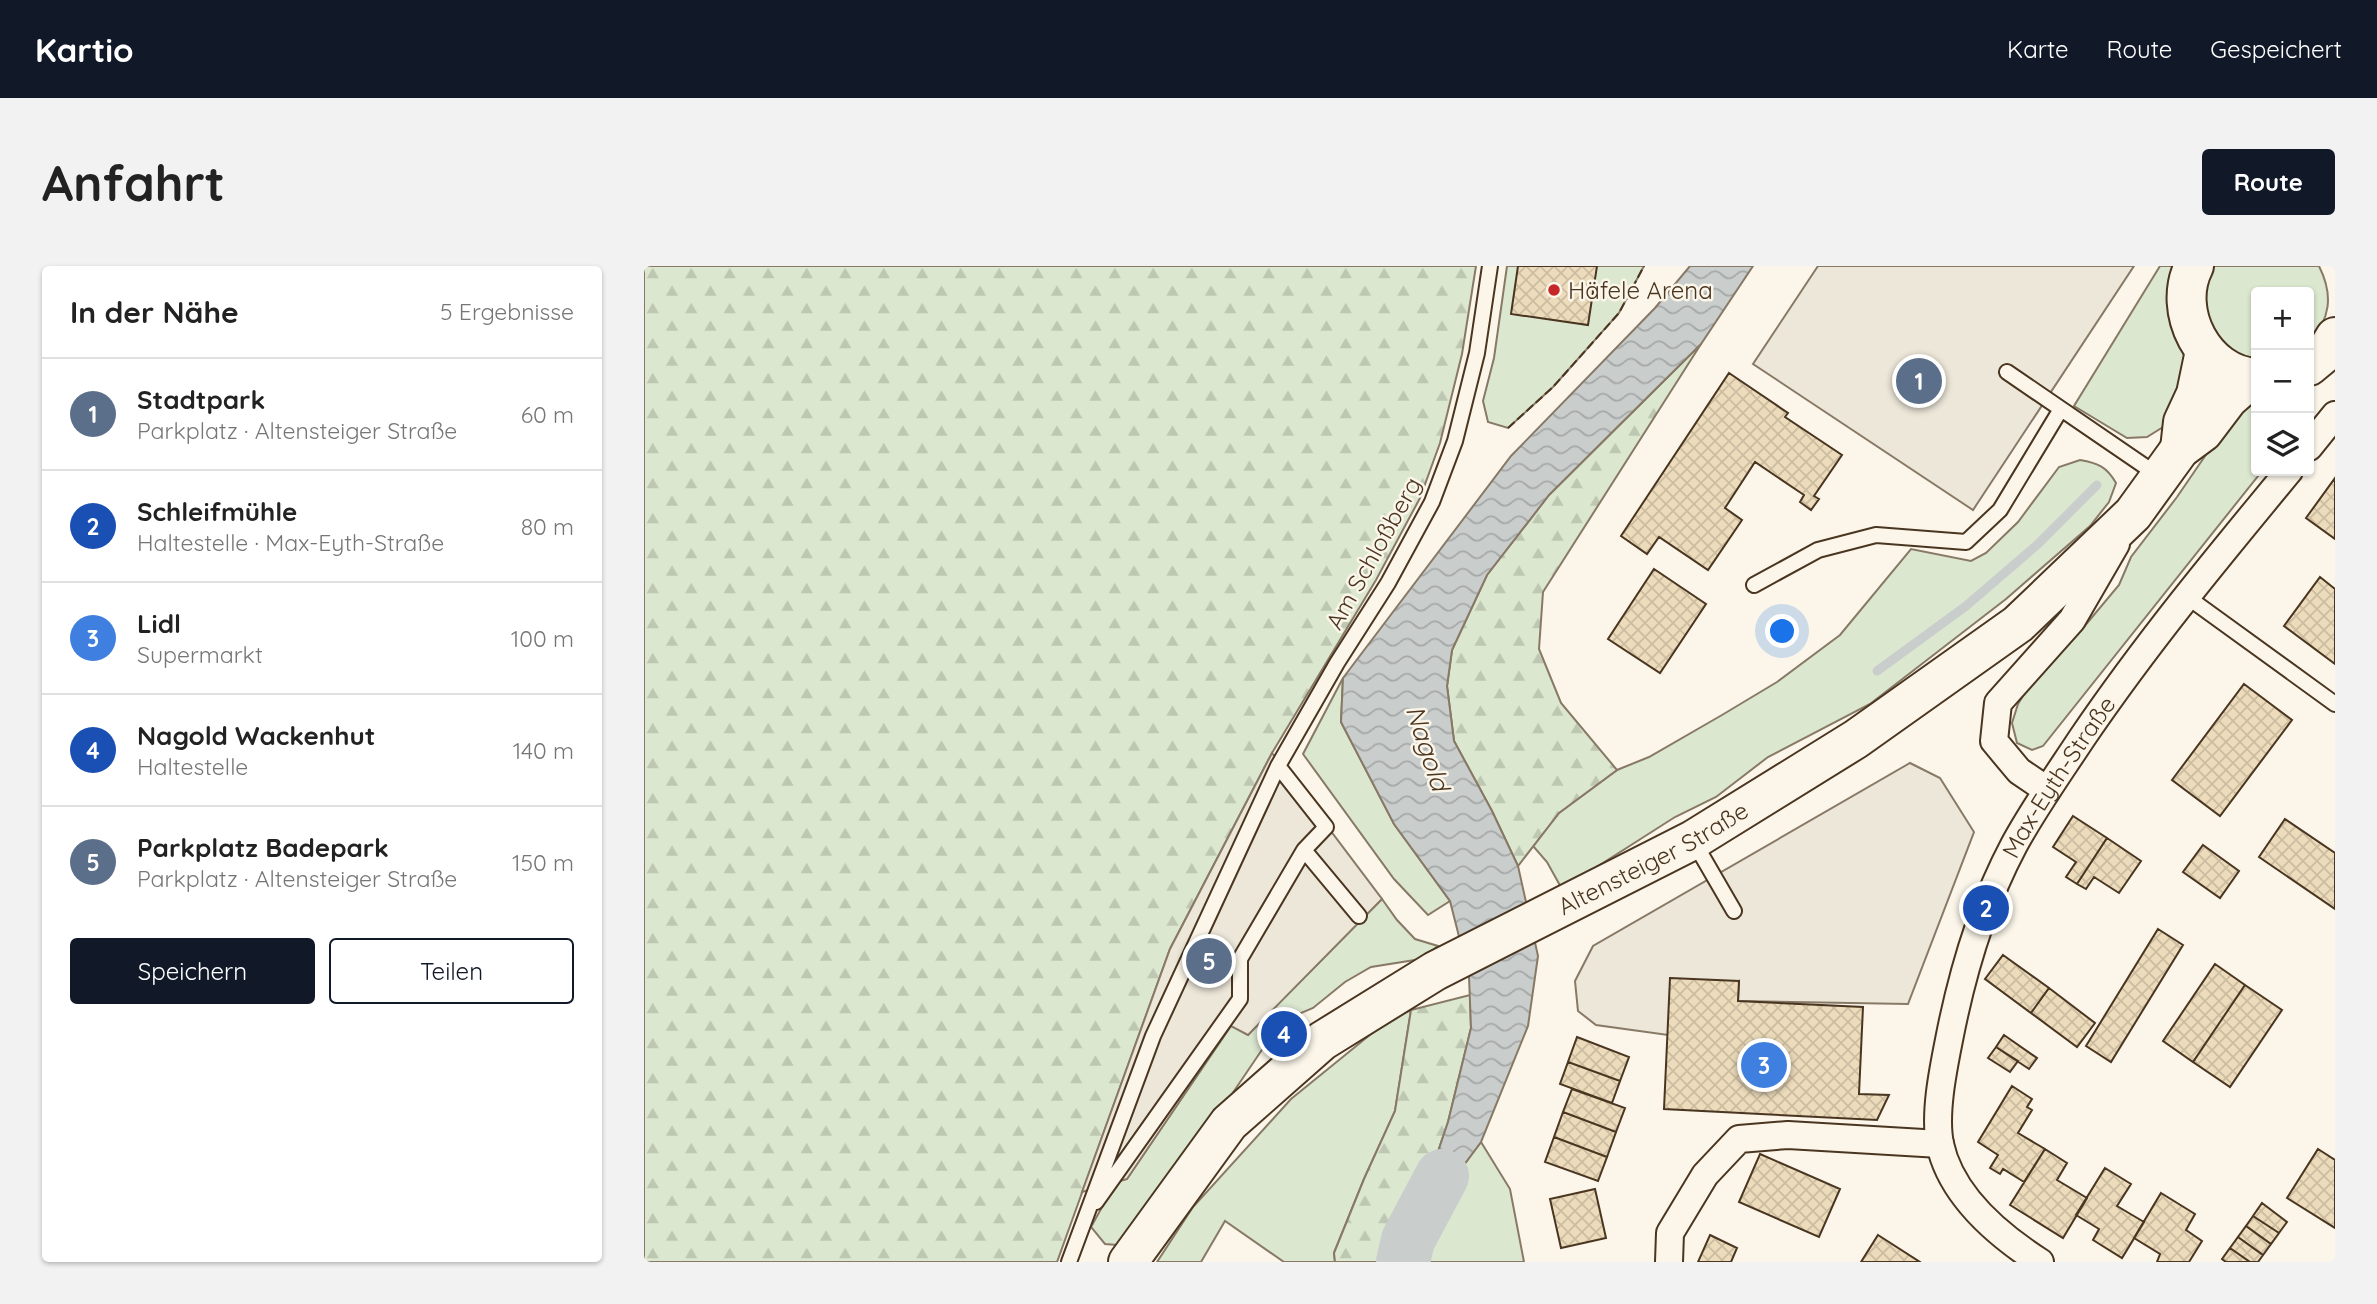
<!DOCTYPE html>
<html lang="de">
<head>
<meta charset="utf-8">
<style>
	:root { --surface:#fff; --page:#f2f2f2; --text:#222; --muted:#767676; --line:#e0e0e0; --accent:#111827 }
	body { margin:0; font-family:Quicksand,sans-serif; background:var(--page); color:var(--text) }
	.controls { position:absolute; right:21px; top:21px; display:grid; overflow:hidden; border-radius:7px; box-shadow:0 2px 5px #0004 }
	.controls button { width:63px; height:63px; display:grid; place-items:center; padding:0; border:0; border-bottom:2px solid var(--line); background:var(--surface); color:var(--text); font:35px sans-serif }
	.you { position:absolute; left:1139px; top:366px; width:24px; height:24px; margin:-18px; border:5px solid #fff; border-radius:50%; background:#1a73e8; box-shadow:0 0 0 10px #1a73e833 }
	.badge { display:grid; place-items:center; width:46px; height:46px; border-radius:50%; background:var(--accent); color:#fff; font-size:23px; font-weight:700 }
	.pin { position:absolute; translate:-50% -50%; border:4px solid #fff; box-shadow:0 2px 7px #0006 }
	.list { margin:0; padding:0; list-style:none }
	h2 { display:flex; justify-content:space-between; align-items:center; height:91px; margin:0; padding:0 28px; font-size:30px }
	h2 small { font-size:23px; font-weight:400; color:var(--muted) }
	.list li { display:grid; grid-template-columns:46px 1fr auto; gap:21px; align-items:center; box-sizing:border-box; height:112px; padding:0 28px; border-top:2px solid var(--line) }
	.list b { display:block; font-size:26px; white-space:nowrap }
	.list p { margin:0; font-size:23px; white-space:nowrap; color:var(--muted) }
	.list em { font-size:23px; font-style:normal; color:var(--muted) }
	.actions { display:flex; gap:14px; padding:21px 28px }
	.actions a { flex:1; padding:16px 0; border:2px solid var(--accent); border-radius:7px; text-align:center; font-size:24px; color:var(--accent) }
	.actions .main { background:var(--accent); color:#fff }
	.icon { flex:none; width:38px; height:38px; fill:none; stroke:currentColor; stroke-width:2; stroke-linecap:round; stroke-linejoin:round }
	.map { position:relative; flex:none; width:1691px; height:996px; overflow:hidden; border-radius:7px }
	header { display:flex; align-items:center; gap:42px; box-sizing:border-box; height:98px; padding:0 35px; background:var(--accent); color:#fff }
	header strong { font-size:33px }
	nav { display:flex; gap:38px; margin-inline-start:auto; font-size:24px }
	.intro { display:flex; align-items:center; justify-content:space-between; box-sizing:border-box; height:168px; padding:0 42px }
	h1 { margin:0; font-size:49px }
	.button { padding:18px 32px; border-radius:7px; background:var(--accent); color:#fff; font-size:24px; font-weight:700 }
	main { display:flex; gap:42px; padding:0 42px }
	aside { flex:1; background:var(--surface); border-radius:7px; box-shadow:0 2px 5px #0004 }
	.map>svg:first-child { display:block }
</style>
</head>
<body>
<header>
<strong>Kartio</strong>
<nav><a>Karte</a><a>Route</a><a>Gespeichert</a></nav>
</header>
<div class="intro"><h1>Anfahrt</h1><a class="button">Route</a></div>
<main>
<aside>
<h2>In der Nähe<small>5 Ergebnisse</small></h2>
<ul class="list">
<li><span class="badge" style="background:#5c6f8a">1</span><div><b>Stadtpark</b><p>Parkplatz · Altensteiger Straße</p></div><em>60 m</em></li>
<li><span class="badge" style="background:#1a4fb4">2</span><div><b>Schleifmühle</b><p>Haltestelle · Max-Eyth-Straße</p></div><em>80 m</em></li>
<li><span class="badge" style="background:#3f7fe0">3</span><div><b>Lidl</b><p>Supermarkt</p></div><em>100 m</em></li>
<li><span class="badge" style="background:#1a4fb4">4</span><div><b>Nagold Wackenhut</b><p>Haltestelle</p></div><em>140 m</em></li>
<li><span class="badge" style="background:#5c6f8a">5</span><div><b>Parkplatz Badepark</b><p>Parkplatz · Altensteiger Straße</p></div><em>150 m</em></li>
</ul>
<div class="actions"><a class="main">Speichern</a><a>Teilen</a></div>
</aside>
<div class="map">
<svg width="1691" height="996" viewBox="0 0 1691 996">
	<defs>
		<pattern id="forest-firs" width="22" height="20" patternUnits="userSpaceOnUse" patternTransform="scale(1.75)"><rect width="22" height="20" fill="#dce7d0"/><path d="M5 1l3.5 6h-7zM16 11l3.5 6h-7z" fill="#bec7b2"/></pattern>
		<pattern id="water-waves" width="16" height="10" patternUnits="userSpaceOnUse" patternTransform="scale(1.75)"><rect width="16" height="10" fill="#c9cecd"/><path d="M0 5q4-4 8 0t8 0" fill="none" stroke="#a5a8a6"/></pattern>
		<pattern id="building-cross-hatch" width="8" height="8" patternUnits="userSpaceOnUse" patternTransform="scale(1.75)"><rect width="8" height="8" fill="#ecdcbc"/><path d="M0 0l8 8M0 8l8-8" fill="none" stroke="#ccbda1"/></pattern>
	</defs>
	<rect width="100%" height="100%" fill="#fbf6e9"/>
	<path fill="#dce7d0" stroke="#887966" stroke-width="2" d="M 863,0 L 1000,0 L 975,47 L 909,121 L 864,162 L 844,156 L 839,135 L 850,92 Z
		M 1516,0 L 1540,0 L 1545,98 L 1527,156 L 1503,171 L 1483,172 L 1430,140 Z
		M 1569,0 L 1675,0 C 1690,30 1686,53 1665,78 L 1665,26 L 1612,26 L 1612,95 L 1591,88 L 1573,72 L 1561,50 L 1559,26 Z
		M 1612,130 L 1612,205 L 1618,205 L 1399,480 L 1388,484 L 1373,477 L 1368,457 L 1374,438 L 1387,417 L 1434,368 L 1475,319 L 1487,291 L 1533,231 L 1596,139 Z
		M 1436,194 C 1454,197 1463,201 1472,217 L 1465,236 L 1446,260 L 1362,333 L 1226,438 L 1124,491 L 1072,531 L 1031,551 L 918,623 L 903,596 L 889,580 L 915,547 L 973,504 L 1005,491 L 1078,449 L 1133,416 L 1196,369 L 1267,283 L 1327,295 L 1342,287 L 1374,256 L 1415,201 Z
		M 699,412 L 697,456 L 750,558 L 806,635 L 784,649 L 750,613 L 659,488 Z
		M 738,633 L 753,654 L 771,673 L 794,680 L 777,693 L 727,701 L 701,716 L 669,742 L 643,753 L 628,744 Z
		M 767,744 L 751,845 L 720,913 L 690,987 L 691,996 L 640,996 L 581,955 L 557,996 L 513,996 L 549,941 L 647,833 L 743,755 Z
		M 614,758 L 628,769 L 567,859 L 473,979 L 461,978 L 447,961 L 472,916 L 483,913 L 587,759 L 604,769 Z
		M 837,876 L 866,923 L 880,996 L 768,996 L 764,974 Z"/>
	<path fill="url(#forest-firs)" stroke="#887966" stroke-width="2" d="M 0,0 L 832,0 L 818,88 L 796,177 L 776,232 L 732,314 L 628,487 L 526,683 L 413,996 L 0,996 Z
		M 1057,78 L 899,326 L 895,383 L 917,437 L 973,504 L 915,547 L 874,600 L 848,545 L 810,475 L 803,420 L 808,384 L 843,309 L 905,229 Z
		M 826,729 L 827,762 L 804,856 L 764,974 L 768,996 L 691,996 L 690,987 L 720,913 L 751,845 L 767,744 Z"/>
	<path fill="#ede7d9" stroke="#887966" stroke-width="2" d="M 1174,0 L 1490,0 L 1329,244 L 1109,98 Z
		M 628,487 L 738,633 L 604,769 L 587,760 L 483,913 L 438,926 L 526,683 Z
		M 1266,497 L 1296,512 L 1330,566 L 1264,738 L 1094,735 L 1095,715 L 1024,769 L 952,759 L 934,745 L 931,715 L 949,680 Z"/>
	<path fill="url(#water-waves)" stroke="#887966" stroke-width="2" d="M 1046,0 L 1109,0 L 1057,78 L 905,229 L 843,309 L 808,384 L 803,420 L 810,475 L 848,545 L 874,600 L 894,690 L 884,760 L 837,876 L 764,974 L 804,856 L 827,762 L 825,710 L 806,635 L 750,558 L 697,456 L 699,412 L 867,190 L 1011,42 Z"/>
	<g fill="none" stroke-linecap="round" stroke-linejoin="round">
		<path stroke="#c9cecd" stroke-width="9" d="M 1233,405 L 1322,340 L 1394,278 L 1453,219"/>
		<path stroke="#c9cecd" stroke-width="54" d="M 759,996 L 764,974 L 798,910"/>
	</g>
	<path fill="url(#building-cross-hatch)" stroke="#4a3520" stroke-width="2" d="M 874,0 L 953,0 L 944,59 L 867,48 Z
		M 1085,107 L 1144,147 L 1141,151 L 1198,189 L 1170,230 L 1175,233 L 1167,244 L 1156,236 L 1160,229 L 1111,196 L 1081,242 L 1098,254 L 1064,304 L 1015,271 L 1003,288 L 977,270 Z
		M 1691,212 L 1691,273 L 1662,252 Z
		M 1010,303 L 1062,338 L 1016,407 L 964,373 Z
		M 1676,311 L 1691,323 L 1691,398 L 1640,360 Z
		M 1600,418 L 1648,454 L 1576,550 L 1528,514 Z
		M 1429,550 L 1463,572 L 1433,618 L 1422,611 L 1432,596 L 1409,581 Z
		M 1641,553 L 1691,587 L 1691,643 L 1615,591 Z
		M 1463,572 L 1497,595 L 1475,627 L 1450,611 L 1442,623 L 1433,618 Z
		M 1559,579 L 1595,605 L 1576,632 L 1539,606 Z
		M 1514,663 L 1539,679 L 1467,796 L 1442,780 Z
		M 1359,689 L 1405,722 L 1387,747 L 1341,713 Z
		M 1571,698 L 1601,719 L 1549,796 L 1519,775 Z
		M 1026,712 L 1095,715 L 1094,735 L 1219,741 L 1215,828 L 1245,829 L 1233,854 L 1020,843 Z
		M 1601,719 L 1638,744 L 1586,821 L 1549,796 Z
		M 1405,722 L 1451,757 L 1433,781 L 1387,747 Z
		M 1360,769 L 1393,792 L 1385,803 L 1352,781 Z
		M 933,771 L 985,791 L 976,815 L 924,796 Z
		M 1352,781 L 1374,795 L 1366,806 L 1344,792 Z
		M 924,796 L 976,815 L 968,837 L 916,818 Z
		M 1368,820 L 1388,833 L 1383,841 L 1388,844 L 1374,867 L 1401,883 L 1380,916 L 1359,903 L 1356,908 L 1346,902 L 1354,889 L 1334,876 Z
		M 928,823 L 981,842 L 972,866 L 919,846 Z
		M 919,846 L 972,866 L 963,891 L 910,871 Z
		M 910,871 L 963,891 L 954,915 L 901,896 Z
		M 1401,883 L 1423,897 L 1413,914 L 1443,932 L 1419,972 L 1366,939 Z
		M 1674,883 L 1691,894 L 1691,962 L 1643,932 Z
		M 1116,888 L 1196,923 L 1175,971 L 1095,936 Z
		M 1461,902 L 1487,918 L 1473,940 L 1500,956 L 1478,992 L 1449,974 L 1455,963 L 1432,949 Z
		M 951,923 L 962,972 L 917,982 L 906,933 Z
		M 1517,927 L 1551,948 L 1542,964 L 1558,975 L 1545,996 L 1513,996 L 1516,988 L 1490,972 Z
		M 1618,937 L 1643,956 L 1635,967 L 1609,950 Z
		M 1609,950 L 1635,967 L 1627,978 L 1602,960 Z
		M 1602,960 L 1627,978 L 1619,989 L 1594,971 Z
		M 1066,969 L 1093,982 L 1087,996 L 1054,996 Z
		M 1234,969 L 1276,996 L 1217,996 Z
		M 1594,971 L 1619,989 L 1614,996 L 1606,996 L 1586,982 Z
		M 1586,982 L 1606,996 L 1582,996 L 1578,993 Z"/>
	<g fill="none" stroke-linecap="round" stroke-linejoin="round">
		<g stroke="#4a3520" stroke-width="18">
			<path id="service" d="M 1363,106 L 1515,210
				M 1110,319 L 1174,284 L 1232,269 L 1322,276 L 1356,244 L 1417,143
				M 1542,330 L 1691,438
				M 634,500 L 682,561 L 660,584 L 715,650
				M 1050,576 L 1090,645
				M 452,936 L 596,733 L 596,693 L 660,584
				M 425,996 L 509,770 L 634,500 L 693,397 L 744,317 L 788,236 L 811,175 L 833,87 L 846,0"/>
		</g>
		<g stroke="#4a3520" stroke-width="30">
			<g id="minor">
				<path d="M 1665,181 L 1691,149"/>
				<path d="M 1403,524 L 1375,505 L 1350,475 L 1354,437 L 1428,354 L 1472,278"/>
				<path d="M 1025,996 L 1026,967 L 1061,909 L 1095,873 L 1144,869 L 1296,878"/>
				<path id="s1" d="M 1396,996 C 1354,969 1307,930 1296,878 C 1290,848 1299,804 1305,774 C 1318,707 1338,639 1370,579 C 1390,542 1415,507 1438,472 C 1502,378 1573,292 1645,205"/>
			</g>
		</g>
		<g stroke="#4a3520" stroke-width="42">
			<g id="secondary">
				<path d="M 1550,0 C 1527,45 1560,109 1612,112"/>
				<path d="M 1665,100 L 1682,86 L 1691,71"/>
				<path d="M 1536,183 L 1539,156 L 1552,128 L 1561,85"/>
				<path id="s2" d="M 484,996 L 585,857 L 678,775 L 791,705 L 1049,574 L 1212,473 L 1374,358 L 1489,248 L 1536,183 L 1559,166 L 1584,133 L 1608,112"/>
			</g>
		</g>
		<use href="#service" stroke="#fbf6e9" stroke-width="14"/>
		<use href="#minor" stroke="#fbf6e9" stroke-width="26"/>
		<use href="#secondary" stroke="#fbf6e9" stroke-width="38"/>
		<path stroke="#4a3520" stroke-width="2" stroke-dasharray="9 3.5" stroke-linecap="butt" d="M 864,162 L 909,121 L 975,47 L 1000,0"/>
	</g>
	<circle fill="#c62828" stroke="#fbf6e9" stroke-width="2.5" cx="910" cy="24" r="7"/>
	<g text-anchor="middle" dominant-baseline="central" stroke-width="5" stroke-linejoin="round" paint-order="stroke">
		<g font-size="24" fill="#4a3520" stroke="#fbf6e9" text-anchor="start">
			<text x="924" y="24">Häfele Arena</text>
		</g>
		<g font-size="24" fill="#4a3520" stroke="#fbf6e9">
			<text transform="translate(729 287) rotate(-61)">Am Schloßberg</text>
			<text stroke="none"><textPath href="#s1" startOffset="551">Max-Eyth-Straße</textPath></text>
			<text stroke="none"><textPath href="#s2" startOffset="674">Altensteiger Straße</textPath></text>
		</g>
		<g font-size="26" font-style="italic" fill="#4a3520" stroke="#fbf6e9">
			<text transform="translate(784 482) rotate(72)">Nagold</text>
		</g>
	</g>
</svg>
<div class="controls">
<button>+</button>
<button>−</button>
<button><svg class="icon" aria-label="layers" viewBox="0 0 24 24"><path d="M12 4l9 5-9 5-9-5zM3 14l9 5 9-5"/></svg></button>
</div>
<div class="you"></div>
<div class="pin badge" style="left:1275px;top:115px;background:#5c6f8a">1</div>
<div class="pin badge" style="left:1342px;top:642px;background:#1a4fb4">2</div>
<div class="pin badge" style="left:1120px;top:799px;background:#3f7fe0">3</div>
<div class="pin badge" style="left:640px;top:768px;background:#1a4fb4">4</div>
<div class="pin badge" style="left:565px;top:695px;background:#5c6f8a">5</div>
</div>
</main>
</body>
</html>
